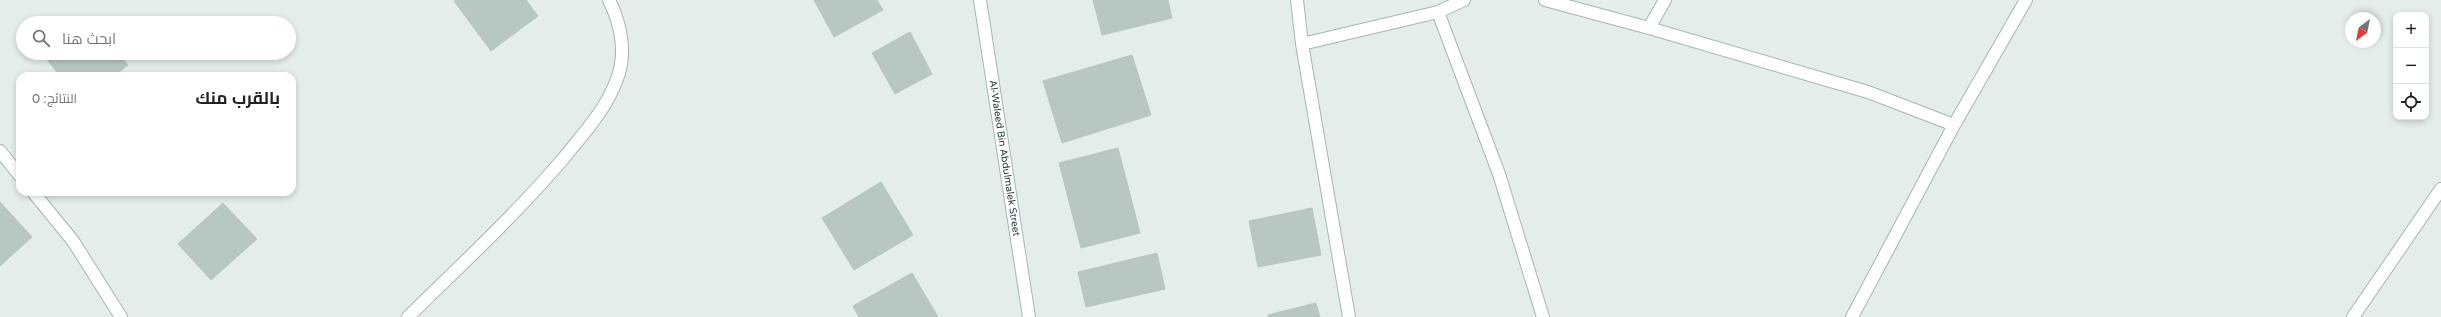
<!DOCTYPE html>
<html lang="ar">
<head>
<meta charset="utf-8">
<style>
	:root { --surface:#fff; --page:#f2f2f2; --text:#222; --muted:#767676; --line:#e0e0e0 }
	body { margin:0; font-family:"Varela Round",Cairo,sans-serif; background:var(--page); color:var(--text); direction:rtl }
	.controls { position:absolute; right:12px; top:12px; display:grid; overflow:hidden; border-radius:8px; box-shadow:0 2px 6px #0003 }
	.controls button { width:36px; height:36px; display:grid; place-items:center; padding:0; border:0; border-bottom:1px solid var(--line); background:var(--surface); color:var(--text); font:20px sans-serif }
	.compass { position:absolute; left:2345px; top:12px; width:36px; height:36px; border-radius:50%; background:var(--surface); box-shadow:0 2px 6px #0003; rotate:213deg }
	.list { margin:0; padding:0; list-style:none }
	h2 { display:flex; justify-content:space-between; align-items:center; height:52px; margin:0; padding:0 16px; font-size:17px }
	h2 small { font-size:13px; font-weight:400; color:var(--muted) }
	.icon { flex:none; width:22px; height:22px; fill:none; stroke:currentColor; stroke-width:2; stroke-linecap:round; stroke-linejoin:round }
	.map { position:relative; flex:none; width:2441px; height:317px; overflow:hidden; direction:ltr }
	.search { position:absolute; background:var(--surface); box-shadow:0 2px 6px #0003; left:16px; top:16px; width:280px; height:44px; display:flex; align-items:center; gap:10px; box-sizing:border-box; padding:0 14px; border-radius:22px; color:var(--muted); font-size:15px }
	.panel { position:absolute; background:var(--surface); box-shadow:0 2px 6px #0003; left:16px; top:72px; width:280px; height:124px; border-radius:12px; direction:rtl }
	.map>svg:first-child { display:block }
</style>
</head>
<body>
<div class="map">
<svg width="2441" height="317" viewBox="0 0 2441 317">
	<rect width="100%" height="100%" fill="#e4edea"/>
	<path fill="#b9c7c3" stroke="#b6c6c1" d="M 455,0 L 526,0 L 538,16 L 491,51 L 454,1 Z
		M 814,0 L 877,0 L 883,10 L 834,37 Z
		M 1093,0 L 1168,0 L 1172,18 L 1102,35 Z
		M 88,16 L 94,23 L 80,23 Z
		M 910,32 L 932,74 L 895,94 L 872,53 Z
		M 42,53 L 118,53 L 128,65 L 114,76 L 60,76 Z
		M 1132,55 L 1151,115 L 1062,143 L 1043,81 Z
		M 1118,148 L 1140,233 L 1081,248 L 1059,163 Z
		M 881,182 L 913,235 L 854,270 L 822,218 Z
		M 0,202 L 32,237 L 0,266 Z
		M 223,203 L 257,239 L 211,280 L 178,244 Z
		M 1312,208 L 1321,255 L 1258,267 L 1249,221 Z
		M 1157,253 L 1165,289 L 1086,307 L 1078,272 Z
		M 912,273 L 938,317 L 859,317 L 853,306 Z
		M 1316,303 L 1320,317 L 1268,317 L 1268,315 Z"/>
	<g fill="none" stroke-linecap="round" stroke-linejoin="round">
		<g stroke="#a7b5b2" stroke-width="14">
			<path id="street" d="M 1297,0 L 1302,44 L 1349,317
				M 1545,0 L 1649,28 L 1868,92 L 1954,125
				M 1438,12 L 1499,174 L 1543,317
				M 1649,28 L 1665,0
				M 1302,44 L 1438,12 L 1464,0
				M 0,151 L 20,176
				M 33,192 L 73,241 L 121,317
				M 408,317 C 461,265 515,215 563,159 C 583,134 606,110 617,79 C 627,53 621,24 609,0
				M 1852,317 L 1954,125 L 2026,0
				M 2353,317 L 2441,189"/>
		</g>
		<g stroke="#a3b8b3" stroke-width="14">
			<g id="secondary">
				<path id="s1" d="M 980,0 L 1029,317"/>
			</g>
		</g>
		<use href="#street" stroke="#fff" stroke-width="12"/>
		<use href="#secondary" stroke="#fff" stroke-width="12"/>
	</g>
	<g text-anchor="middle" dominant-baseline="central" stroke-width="3" stroke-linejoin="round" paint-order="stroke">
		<g font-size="10" fill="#243d3a" stroke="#f4f9f7">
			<text stroke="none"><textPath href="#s1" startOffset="160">Al-Waleed Bin Abdulmalek Street</textPath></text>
		</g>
	</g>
</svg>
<div class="controls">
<button>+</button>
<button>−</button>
<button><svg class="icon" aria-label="locate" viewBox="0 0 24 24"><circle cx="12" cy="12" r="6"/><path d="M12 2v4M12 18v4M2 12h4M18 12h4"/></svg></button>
</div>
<svg class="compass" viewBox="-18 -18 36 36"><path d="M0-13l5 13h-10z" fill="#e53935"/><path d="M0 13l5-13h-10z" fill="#767676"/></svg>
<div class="search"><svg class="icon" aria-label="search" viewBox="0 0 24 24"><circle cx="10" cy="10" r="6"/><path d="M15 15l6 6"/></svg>ابحث هنا</div>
<section class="panel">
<h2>بالقرب منك<small>النتائج: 0</small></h2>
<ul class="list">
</ul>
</section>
</div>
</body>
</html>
